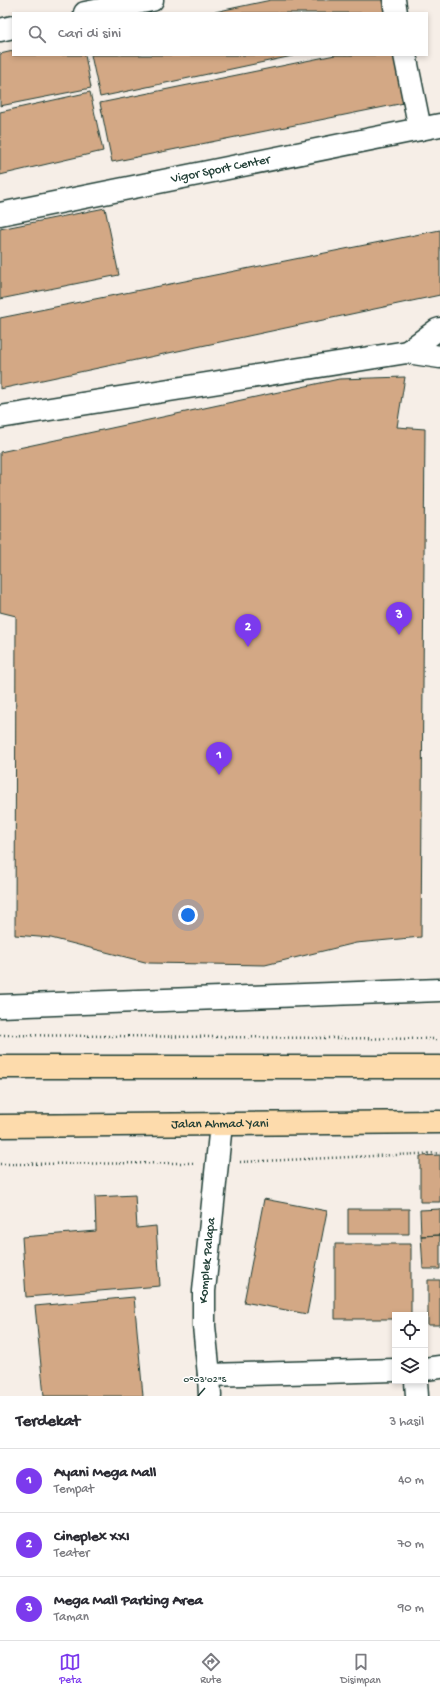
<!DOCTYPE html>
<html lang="id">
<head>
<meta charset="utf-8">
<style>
	:root { --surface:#fff; --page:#f7f7f7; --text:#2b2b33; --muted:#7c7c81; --line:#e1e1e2; --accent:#7c3aed }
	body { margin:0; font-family:"Gochi Hand",sans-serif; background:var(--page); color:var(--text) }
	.controls { position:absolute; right:12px; bottom:12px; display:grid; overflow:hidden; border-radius:0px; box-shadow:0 2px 6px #0003 }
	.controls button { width:36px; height:36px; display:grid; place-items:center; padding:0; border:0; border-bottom:1px solid var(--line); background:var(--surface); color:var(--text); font:20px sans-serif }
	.you { position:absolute; left:188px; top:915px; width:14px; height:14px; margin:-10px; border:3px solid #fff; border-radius:50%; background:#1a73e8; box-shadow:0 0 0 6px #1a73e833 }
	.badge { display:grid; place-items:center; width:26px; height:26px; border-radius:50%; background:var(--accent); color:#fff; font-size:13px; font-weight:700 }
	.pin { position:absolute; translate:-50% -33px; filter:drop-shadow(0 1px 2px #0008) }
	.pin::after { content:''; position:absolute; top:21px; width:14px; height:12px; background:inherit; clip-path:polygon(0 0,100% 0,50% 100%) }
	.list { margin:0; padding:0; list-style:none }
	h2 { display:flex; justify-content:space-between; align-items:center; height:52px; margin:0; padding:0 16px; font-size:17px }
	h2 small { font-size:13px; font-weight:400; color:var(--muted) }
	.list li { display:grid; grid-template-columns:26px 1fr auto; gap:12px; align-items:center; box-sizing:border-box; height:64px; padding:0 16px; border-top:1px solid var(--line) }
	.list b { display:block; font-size:15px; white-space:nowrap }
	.list p { margin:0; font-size:13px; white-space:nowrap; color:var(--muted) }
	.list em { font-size:13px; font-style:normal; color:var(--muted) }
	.icon { flex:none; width:22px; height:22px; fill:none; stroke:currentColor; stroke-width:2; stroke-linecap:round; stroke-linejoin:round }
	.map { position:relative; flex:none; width:440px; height:1396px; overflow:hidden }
	.search { position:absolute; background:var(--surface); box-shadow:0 2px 6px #0003; left:12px; right:12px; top:12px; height:44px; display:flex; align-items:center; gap:10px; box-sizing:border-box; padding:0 14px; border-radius:0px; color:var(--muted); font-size:15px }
	.sheet { height:244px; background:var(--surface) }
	nav { display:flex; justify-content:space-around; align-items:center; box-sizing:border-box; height:56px; border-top:1px solid var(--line); background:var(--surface); font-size:11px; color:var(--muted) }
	nav a { display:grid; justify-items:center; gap:2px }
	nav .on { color:var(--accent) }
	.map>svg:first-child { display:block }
</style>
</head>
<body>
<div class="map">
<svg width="440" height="1396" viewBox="0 0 440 1396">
	<rect width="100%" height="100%" fill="#f6eee7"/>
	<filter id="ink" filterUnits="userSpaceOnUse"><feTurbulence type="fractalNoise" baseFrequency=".025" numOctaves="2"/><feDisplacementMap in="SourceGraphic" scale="8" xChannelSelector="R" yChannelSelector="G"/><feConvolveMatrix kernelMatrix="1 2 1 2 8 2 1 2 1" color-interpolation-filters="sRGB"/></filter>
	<g filter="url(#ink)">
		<path fill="#d3a885" stroke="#1f3d34" d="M 271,0 L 383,0 L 386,13 L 210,13 Z
			M 13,51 L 13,55 L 85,55 L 91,88 L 0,106 L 0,54 Z
			M 91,55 L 297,55 L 100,97 Z
			M 335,55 L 395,55 L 404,103 L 112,162 L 100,103 Z
			M 90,92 L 103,151 L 0,175 L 0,112 Z
			M 105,208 L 119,275 L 0,299 L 0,229 Z
			M 440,230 L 440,295 L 0,389 L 0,318 Z
			M 405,377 L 397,427 L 425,429 L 421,937 L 356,943 L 265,965 L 149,963 L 51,938 L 15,935 L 16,616 L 0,612 L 0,452 L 339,379 Z
			M 440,1155 L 440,1202 L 420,1202 L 420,1156 Z
			M 135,1195 L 137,1228 L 156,1226 L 160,1286 L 26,1297 L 22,1237 L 96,1231 L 95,1197 Z
			M 264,1199 L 327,1211 L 307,1314 L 244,1302 Z
			M 348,1209 L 409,1209 L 409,1234 L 348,1234 Z
			M 440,1209 L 440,1235 L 421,1236 L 420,1210 Z
			M 440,1235 L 440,1269 L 423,1269 L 421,1236 Z
			M 335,1244 L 411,1244 L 411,1315 L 395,1315 L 395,1319 L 335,1319 Z
			M 428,1280 L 440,1280 L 440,1325 L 428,1325 Z
			M 134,1297 L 143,1396 L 44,1396 L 35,1306 Z"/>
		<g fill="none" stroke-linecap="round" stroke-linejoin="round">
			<g stroke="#1f3d34" stroke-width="25">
				<g id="minor">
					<path d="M 394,0 L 396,13"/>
					<path d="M 85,13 L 152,0"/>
					<path d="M 0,30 L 13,27"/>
					<path d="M 405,55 L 420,129"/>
					<path id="s1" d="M 0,214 L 440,125"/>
					<path d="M 407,352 L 437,330 L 440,329"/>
					<path d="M 0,417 L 407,352 L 440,357"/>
					<path d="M 0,1006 L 440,990"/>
					<path d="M 425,1369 L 440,1367"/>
					<path d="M 209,1375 L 395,1370"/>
					<path d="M 416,1381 L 417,1396"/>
					<path id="s2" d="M 210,1396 L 209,1375 L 204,1326 L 204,1291 L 221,1124"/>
				</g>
			</g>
			<g stroke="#1f3d34" stroke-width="25">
				<g id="highway">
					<path d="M 0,1067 L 440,1067"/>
					<path id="s3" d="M 0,1126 L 440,1122"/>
				</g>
			</g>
			<path stroke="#1f3d34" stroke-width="2.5" stroke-dasharray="1 3" stroke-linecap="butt" d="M 0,1035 L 440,1039
				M 240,1162 L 440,1153
				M 0,1164 L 193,1163"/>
			<use href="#minor" stroke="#fff" stroke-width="22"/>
			<use href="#highway" stroke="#fddbac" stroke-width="22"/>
		</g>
	</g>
	<path fill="none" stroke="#1f3d34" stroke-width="1.5" d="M 198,1396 L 205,1388"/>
	<g text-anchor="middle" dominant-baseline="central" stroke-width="3" stroke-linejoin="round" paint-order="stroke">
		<g font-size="13" fill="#1f3d34" stroke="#fff">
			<text stroke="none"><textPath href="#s1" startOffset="225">Vigor Sport Center</textPath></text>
			<text stroke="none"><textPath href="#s3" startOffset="220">Jalan Ahmad Yani</textPath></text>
			<text stroke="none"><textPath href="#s2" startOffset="136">Komplek Palapa</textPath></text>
		</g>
	</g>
	<g font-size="10" text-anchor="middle" fill="#1f3d34" stroke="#fff" stroke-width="3" stroke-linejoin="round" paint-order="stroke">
		<text x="205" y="1382">0°03'02"S</text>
	</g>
</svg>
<div class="controls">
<button><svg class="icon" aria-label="locate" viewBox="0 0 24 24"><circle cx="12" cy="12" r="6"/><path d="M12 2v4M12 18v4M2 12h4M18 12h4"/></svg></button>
<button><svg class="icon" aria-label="layers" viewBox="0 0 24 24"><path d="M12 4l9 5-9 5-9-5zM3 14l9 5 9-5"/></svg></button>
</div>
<div class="you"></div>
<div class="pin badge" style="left:219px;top:775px">1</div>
<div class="pin badge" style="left:248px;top:647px">2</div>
<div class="pin badge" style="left:399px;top:635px">3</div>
<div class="search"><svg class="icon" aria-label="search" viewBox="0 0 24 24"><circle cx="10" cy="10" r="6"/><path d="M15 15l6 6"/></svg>Cari di sini</div>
</div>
<section class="sheet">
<h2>Terdekat<small>3 hasil</small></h2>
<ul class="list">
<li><span class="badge">1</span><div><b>Ayani Mega Mall</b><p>Tempat</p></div><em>40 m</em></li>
<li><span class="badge">2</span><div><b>Cineplex XXI</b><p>Teater</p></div><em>70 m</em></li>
<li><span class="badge">3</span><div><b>Mega Mall Parking Area</b><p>Taman</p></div><em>90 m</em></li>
</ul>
</section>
<nav>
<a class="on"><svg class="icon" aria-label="map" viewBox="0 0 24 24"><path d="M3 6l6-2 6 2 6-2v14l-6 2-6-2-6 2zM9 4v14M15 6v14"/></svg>Peta</a>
<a><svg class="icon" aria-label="directions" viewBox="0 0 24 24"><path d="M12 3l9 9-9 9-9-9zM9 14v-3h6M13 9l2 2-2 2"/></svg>Rute</a>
<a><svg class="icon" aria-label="saved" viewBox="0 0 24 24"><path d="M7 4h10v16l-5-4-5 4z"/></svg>Disimpan</a>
</nav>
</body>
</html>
